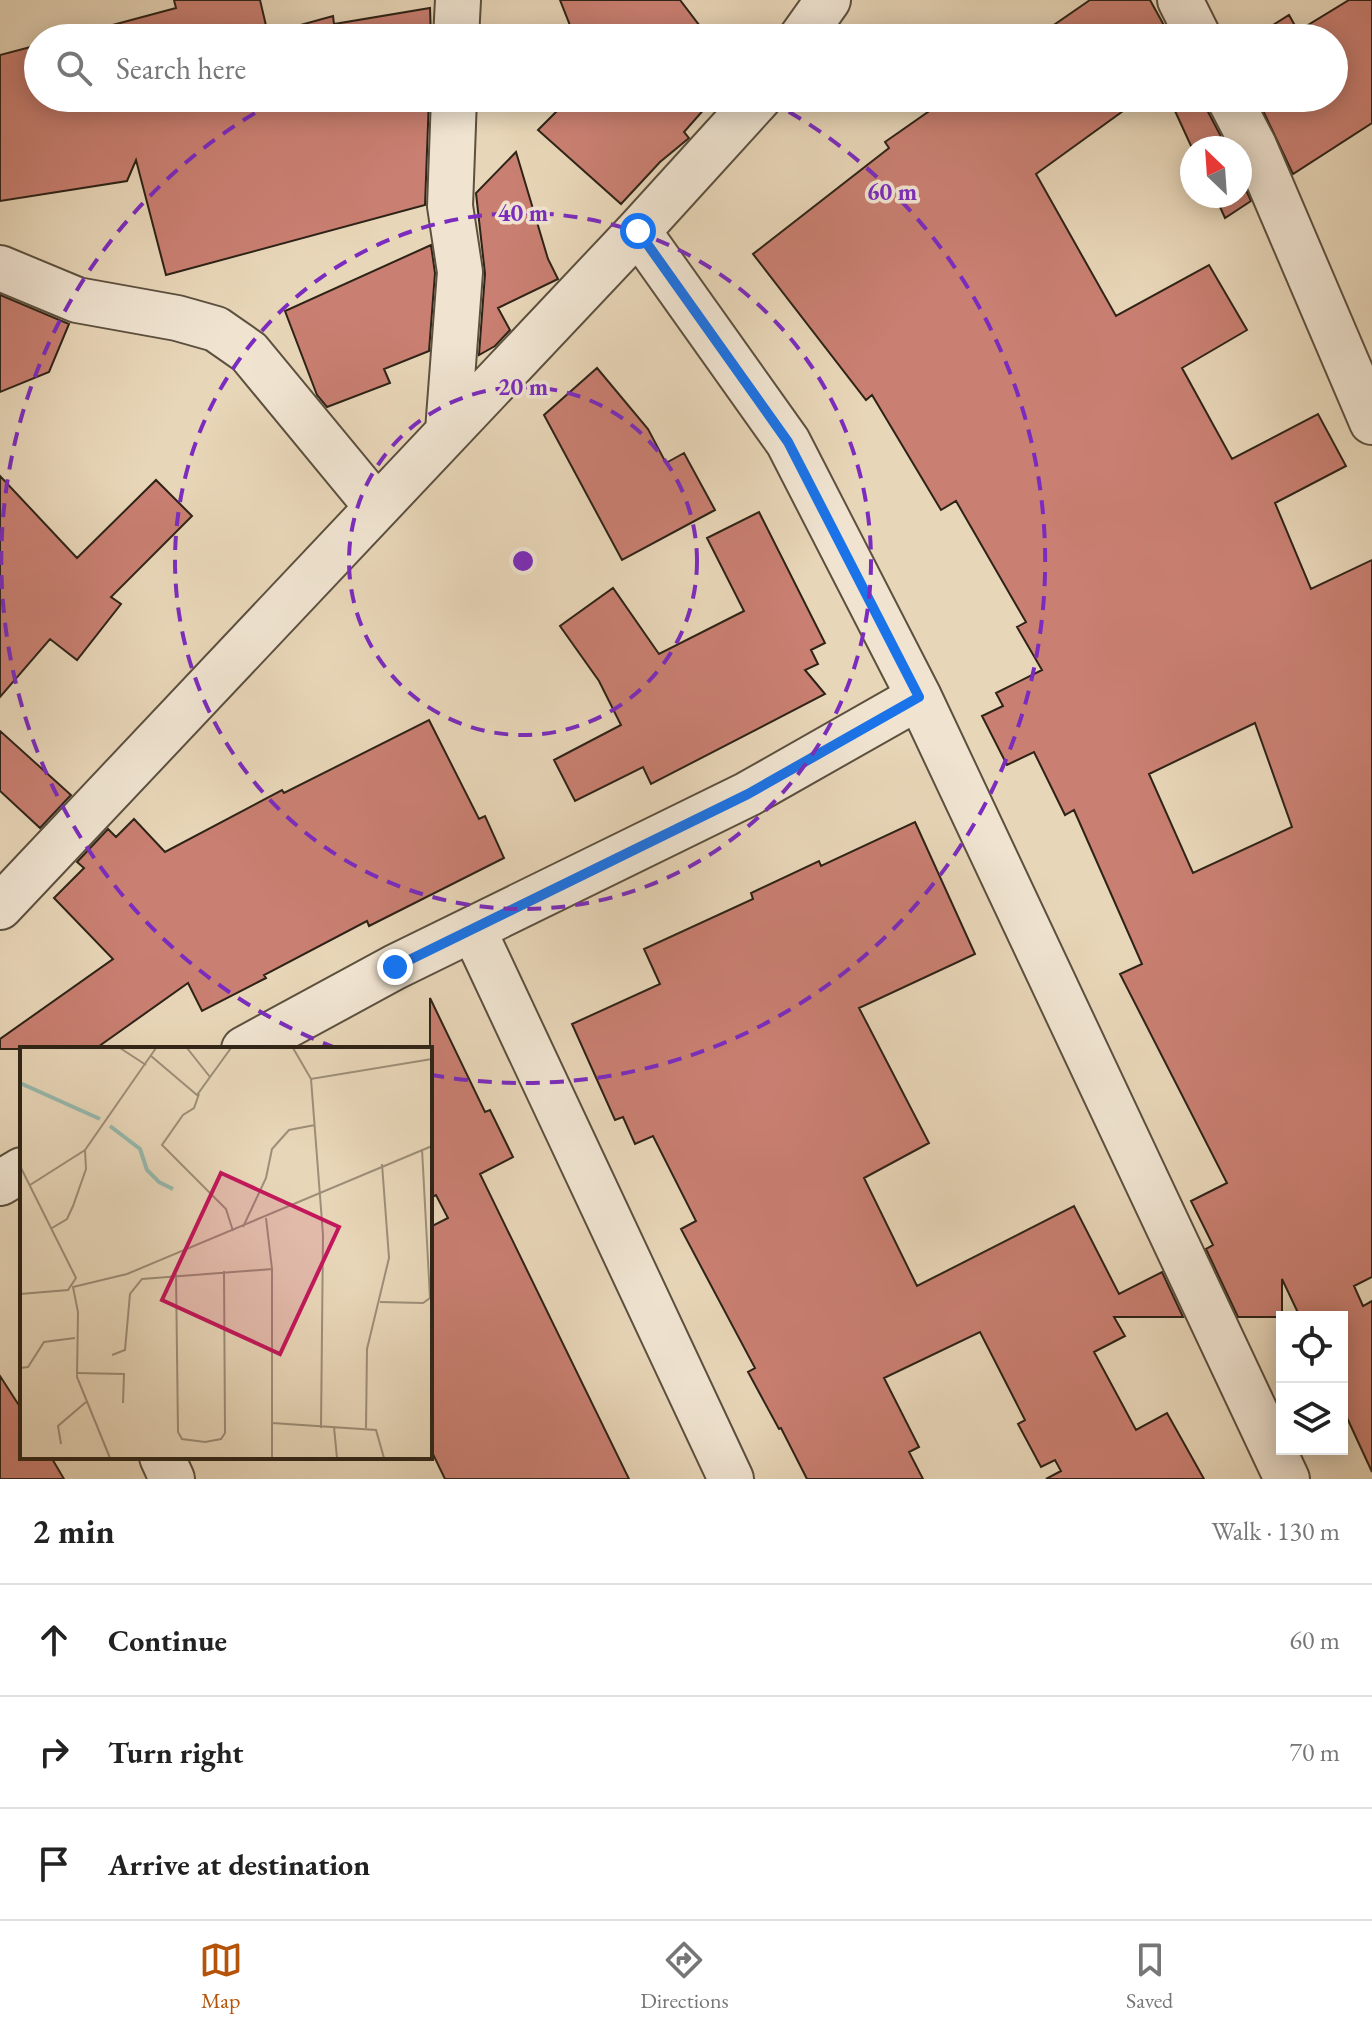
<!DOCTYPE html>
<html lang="en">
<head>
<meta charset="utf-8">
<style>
	:root { --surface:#fff; --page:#f6f6f6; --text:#222; --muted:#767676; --line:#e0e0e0; --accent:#b45309 }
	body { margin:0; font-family:"EB Garamond",serif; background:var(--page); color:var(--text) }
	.controls { position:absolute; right:24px; bottom:24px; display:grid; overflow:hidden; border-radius:0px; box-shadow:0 4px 20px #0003 }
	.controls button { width:72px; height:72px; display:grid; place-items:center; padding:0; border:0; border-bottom:2px solid var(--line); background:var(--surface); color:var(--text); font:40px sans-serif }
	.compass { position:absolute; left:1180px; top:136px; width:72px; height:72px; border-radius:50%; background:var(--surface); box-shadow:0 4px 20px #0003; rotate:335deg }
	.stop { position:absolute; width:24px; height:24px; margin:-18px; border:6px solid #1a73e8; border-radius:50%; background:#fff }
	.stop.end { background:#1a73e8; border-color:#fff; box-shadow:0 2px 8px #0008 }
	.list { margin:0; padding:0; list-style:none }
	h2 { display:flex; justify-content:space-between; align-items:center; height:104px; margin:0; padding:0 32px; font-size:34px }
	h2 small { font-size:26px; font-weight:400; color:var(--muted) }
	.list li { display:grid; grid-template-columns:52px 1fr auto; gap:24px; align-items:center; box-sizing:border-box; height:112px; padding:0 32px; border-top:2px solid var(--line) }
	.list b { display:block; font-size:30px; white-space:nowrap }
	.list em { font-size:26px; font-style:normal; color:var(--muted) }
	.icon { flex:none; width:44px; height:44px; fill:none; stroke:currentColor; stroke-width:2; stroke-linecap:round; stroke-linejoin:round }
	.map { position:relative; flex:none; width:1372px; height:1479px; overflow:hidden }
	.search { position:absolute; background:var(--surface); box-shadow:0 4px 20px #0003; left:24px; right:24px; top:24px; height:88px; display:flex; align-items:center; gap:20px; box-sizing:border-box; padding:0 28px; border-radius:44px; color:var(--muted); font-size:30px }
	.sheet { height:440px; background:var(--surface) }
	nav { display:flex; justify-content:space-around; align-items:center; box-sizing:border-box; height:112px; border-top:2px solid var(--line); background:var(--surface); font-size:22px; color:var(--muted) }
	nav a { display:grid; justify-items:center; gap:4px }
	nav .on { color:var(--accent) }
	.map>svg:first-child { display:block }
</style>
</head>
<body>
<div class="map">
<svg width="1372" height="1479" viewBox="0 0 1372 1479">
	<rect width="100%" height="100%" fill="#e8d6b8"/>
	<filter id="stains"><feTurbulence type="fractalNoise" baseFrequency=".0025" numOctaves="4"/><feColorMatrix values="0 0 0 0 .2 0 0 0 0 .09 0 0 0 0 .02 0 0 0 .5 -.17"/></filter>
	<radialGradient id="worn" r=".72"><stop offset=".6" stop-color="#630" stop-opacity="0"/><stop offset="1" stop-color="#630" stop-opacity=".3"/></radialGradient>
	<path fill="#c97f71" stroke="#2d2317" stroke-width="2" fill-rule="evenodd" d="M 174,0 L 260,0 L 268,34 L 333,16 L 334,24 L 430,8 L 431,38 L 64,38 L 176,8 Z
		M 560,0 L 680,0 L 709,38 L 575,38 Z
		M 1090,0 L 1150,0 L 1171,38 L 1035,38 Z
		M 1349,0 L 1372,0 L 1372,123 L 1293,174 L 1257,98 L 1334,98 L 1334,38 L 1252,38 L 1289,15 L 1298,31 Z
		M 38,45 L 38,98 L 429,98 L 425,205 L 166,275 L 136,160 L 127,181 L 0,201 L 0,55 Z
		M 570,98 L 714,98 L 684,132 L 689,138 L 660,162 L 621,204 L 538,130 Z
		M 948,98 L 1141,98 L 1036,174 L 1116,316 L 1209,265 L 1247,330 L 1182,368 L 1232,459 L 1318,414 L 1346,466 L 1275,503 L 1311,589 L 1372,560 L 1372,1277 L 1354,1286 L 1363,1306 L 1372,1301 L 1372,1472 L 1342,1407 L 1343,1317 L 1300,1317 L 1282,1279 L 1282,1317 L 1238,1317 L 1206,1249 L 1213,1245 L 1191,1201 L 1227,1183 L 1120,974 L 1142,964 L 1074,810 L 1065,815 L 1034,752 L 1007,765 L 982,716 L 1003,706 L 996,693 L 1042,670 L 1017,627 L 1026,622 L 956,501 L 941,510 L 872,395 L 866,400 L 753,254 L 889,148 L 885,142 ZM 1255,723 L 1292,827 L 1193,873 L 1149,774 Z
		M 1169,98 L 1204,98 L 1207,110 L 1227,148 L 1192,148 Z
		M 516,152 L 548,259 L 558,279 L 498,308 L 510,330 L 495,346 L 479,355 L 485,274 L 476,193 Z
		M 1240,177 L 1251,201 L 1225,218 L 1215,196 L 1240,196 Z
		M 431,245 L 435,273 L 429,351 L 384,369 L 390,383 L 327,407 L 317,395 L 285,311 Z
		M 0,295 L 69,324 L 49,372 L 0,392 Z
		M 597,368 L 648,429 L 666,463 L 684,453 L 715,510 L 622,560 L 544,415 Z
		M 0,476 L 77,558 L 156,480 L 192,516 L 111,597 L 121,604 L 77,660 L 50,639 L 0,697 Z
		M 759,512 L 825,643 L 811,650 L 818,664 L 805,670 L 825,694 L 651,784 L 643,767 L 575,801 L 554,760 L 621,725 L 599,681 L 560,626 L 613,588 L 659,654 L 744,611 L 707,538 Z
		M 429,720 L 479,819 L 485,816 L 504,858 L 369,926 L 367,921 L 264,975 L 266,978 L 202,1011 L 188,983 L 95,1049 L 0,1049 L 0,1039 L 113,959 L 54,898 L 84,868 L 77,862 L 108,829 L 116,837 L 134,819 L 165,852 L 282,790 L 284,793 Z
		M 0,731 L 71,795 L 40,828 L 0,791 Z
		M 915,822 L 975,954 L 859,1008 L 929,1143 L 864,1178 L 917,1286 L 1074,1206 L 1119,1294 L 1162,1272 L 1183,1317 L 1114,1317 L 1125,1336 L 1094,1352 L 1136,1430 L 1167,1413 L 1204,1479 L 1046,1479 L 1061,1471 L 1055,1460 L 1041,1467 L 1018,1424 L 1025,1420 L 980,1332 L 884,1378 L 919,1447 L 909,1452 L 923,1479 L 807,1479 L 781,1428 L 779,1429 L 748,1372 L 755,1368 L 681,1229 L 696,1221 L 653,1136 L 635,1144 L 623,1117 L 615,1120 L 572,1024 L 660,984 L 644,949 L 753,899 L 751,893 L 819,861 L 821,866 Z
		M 430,998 L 485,1112 L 490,1110 L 513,1157 L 480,1174 L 629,1479 L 445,1479 L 430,1448 L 430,1227 L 448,1218 L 436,1195 L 430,1198 Z
		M 0,1376 L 22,1410 L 22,1457 L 51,1457 L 64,1479 L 0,1479 Z"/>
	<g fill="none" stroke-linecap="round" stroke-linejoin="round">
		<g stroke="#5c503f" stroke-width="48">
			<path id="minor" d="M 1180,0 L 1199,38
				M 456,38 L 458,0
				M 801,38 L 828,0
				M 1229,98 L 1254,146 L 1372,422
				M 638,231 L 788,442 L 919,697 L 1287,1479
				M 0,268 L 77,300 L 177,318 L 216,329 L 249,352 L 377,507
				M 448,431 L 460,272 L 450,206 L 454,98
				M 0,907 L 638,231 L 759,98
				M 473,929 L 731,1479
				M 244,1049 L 395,967 L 748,794 L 919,697
				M 0,1183 L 22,1170
				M 162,1457 L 172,1479"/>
		</g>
		<use href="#minor" stroke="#f0e4d1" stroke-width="44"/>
	</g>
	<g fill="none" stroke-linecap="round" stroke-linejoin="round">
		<path stroke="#1a73e8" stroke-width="10" d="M 395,967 L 748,794 L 919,697 L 788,442 L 638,231"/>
	</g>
	<g fill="none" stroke="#7b2cbf" stroke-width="4" stroke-dasharray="14 10">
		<circle cx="523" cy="561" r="174"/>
		<circle cx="523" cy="561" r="348"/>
		<path d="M336 1048A522 522 0 0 1 278 100M768 100A522 522 0 0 1 432 1075"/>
	</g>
	<g transform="translate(20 1047)">
		<rect width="412" height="412" fill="#e8d6b8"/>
		<path fill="none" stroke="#97b9ad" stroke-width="4" d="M 0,36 L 80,72M 90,79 L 120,102 L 127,123 L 139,135 L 153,142"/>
		<path fill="none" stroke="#9d8e78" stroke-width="2" d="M 100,1 L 126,18M 167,1 L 190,30M 273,1 L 291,32 L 412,12M 131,9 L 177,48 L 211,1M 291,32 L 303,188 L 301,381M 179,47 L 174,61 L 163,68 L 142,98 L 206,162 L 213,184M 0,119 L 56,231 L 48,243 L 0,247M 10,138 L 65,103 L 136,1M 246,171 L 252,222 L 252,411M 223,180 L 246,131 L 252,102 L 269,83 L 295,78M 32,181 L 47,172 L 53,159 L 66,122 L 65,103M 156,227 L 158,385 L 162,392 L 185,395 L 201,392 L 205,386 L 204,224M 360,255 L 403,256 L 410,251 L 402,102M 92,308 L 105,303 L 110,247 L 122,232 L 252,222M 0,321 L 8,320 L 24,295 L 55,291M 56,326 L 104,327 L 103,356M 252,376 L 356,383 L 364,411M 314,380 L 317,411M 346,381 L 347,302 L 369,211 L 362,117M 41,397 L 38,379 L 66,355M 90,411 L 57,330 L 58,265 L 53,240 L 107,227 L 412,99"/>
		<path fill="#c2185b" fill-opacity="0.15" stroke="#c2185b" stroke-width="4" d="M 201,126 L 319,180 L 260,307 L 142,253 Z"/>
		<rect width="412" height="412" fill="none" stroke="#2d2317" stroke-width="4"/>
	</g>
	<circle cx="523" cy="561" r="12" fill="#7b2cbf" stroke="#f0e4d1" stroke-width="4"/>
	<g font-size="24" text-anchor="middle" font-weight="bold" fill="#7b2cbf" stroke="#f0e4d1" stroke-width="7" stroke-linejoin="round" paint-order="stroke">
		<text x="892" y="200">60 m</text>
		<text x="523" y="221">40 m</text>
		<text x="523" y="395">20 m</text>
	</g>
	<rect width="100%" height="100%" filter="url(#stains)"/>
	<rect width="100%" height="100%" fill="url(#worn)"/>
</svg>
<div class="controls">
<button><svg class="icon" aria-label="locate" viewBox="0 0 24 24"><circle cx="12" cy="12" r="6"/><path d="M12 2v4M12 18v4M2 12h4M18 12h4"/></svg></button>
<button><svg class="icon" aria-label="layers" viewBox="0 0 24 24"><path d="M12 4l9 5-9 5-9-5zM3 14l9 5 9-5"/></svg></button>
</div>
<svg class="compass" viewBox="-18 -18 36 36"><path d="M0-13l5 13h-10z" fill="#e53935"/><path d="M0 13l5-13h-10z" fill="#767676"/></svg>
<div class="stop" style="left:638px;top:231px"></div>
<div class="stop end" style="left:395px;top:967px"></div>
<div class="search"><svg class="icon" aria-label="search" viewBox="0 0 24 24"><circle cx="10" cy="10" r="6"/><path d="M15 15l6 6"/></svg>Search here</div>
</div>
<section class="sheet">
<h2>2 min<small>Walk · 130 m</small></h2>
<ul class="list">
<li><svg class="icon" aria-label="ahead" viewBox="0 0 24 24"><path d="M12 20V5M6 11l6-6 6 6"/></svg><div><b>Continue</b></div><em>60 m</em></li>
<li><svg class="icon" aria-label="right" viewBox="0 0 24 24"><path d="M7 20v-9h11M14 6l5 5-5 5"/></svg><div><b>Turn right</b></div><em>70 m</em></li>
<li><svg class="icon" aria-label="arrive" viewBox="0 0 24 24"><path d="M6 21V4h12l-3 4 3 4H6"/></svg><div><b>Arrive at destination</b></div></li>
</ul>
</section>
<nav>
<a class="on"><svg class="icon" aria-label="map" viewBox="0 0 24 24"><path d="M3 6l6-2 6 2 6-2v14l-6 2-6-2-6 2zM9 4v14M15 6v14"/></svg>Map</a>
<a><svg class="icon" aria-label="directions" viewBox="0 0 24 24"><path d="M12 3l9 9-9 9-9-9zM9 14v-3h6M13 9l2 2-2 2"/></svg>Directions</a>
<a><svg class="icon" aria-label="saved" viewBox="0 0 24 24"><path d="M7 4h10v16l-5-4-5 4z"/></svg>Saved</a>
</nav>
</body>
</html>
